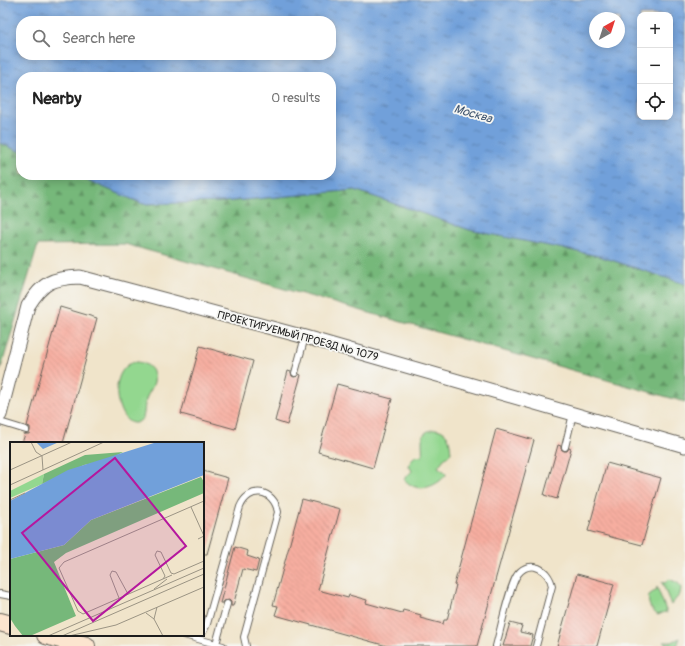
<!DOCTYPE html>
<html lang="en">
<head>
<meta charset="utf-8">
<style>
	:root { --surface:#fff; --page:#f6f6f6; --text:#222; --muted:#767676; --line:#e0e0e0 }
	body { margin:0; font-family:Pangolin,sans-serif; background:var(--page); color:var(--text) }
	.controls { position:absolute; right:12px; top:12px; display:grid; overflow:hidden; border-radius:8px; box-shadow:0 2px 10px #0003 }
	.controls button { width:36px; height:36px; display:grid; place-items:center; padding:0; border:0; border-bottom:1px solid var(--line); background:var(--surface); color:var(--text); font:20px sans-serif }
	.compass { position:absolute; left:589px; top:12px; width:36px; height:36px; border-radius:50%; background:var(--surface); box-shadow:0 2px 10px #0003; rotate:39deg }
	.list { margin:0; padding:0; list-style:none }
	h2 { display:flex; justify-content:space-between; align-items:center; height:52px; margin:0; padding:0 16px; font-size:17px }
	h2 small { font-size:13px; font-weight:400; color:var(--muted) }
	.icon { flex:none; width:22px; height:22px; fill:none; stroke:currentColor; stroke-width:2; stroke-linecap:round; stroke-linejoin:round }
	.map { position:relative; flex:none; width:685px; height:646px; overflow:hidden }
	.search { position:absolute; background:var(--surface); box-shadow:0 2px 10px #0003; left:16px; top:16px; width:320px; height:44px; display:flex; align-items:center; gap:10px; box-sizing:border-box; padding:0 14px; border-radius:16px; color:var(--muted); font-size:15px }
	.panel { position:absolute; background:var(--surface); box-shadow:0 2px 10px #0003; left:16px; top:72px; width:320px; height:108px; border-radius:16px }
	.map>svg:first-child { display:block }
</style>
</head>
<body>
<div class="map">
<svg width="685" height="646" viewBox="0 0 685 646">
	<defs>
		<pattern id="forest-firs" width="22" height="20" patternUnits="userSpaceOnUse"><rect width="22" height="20" fill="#76b87a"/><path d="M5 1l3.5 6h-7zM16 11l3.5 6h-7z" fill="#609563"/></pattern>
		<pattern id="water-ripples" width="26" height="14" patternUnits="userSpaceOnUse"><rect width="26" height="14" fill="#71a0da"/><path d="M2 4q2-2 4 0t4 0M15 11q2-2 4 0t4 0" fill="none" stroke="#5c82b0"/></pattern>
		<pattern id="building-back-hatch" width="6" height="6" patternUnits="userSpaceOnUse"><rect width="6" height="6" fill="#f7aea0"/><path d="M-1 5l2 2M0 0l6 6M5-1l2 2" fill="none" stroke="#d39589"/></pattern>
	</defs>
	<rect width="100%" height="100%" fill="#f6f6f2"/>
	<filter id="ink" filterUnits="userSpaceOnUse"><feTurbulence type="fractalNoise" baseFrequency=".025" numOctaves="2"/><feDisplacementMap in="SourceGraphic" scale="8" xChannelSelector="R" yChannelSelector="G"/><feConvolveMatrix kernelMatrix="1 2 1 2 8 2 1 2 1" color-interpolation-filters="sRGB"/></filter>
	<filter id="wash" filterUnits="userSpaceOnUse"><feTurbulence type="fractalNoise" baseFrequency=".012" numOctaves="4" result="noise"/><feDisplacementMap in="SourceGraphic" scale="16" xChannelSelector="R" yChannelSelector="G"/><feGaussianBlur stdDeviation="0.9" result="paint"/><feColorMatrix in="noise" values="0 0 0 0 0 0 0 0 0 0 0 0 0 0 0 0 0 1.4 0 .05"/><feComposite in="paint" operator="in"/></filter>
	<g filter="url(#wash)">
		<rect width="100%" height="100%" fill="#f0e4ca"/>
		<path fill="#93d78f" stroke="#587a56" d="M 134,362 C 145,361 157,369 154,382 C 153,388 148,393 146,399 C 144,405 145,412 143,418 C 122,442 101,373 134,362 Z
			M 436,429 C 449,431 450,441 451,453 L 443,460 L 438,467 L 445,472 L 446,475 C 435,488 416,494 404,479 L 412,471 L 409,466 C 411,459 414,454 422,456 C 424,443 416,432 436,429 Z
			M 669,579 L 678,583 L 681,588 L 680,594 L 671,605 L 662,582 L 665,583 Z
			M 657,587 L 667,613 L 665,612 L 658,615 C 651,610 647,604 649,595 L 656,590 Z
			M 680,638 L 677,646 L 667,646 L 664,642 L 672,642 Z"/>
		<path fill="url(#forest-firs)" stroke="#496a4b" d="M 0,143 L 21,152 L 21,175 L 75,175 L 143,204 L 222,202 L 355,190 L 470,230 L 599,256 L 685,284 L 685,402 L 125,244 L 38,245 L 0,371 Z"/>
		<path fill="url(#water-ripples)" stroke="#465e7b" fill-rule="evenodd" d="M 0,0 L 685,0 L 685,284 L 599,256 L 470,230 L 355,190 L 222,202 L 143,204 L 75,175 L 331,175 L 331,77 L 21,77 L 21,152 L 0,143 ZM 640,15 L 670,15 L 670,117 L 640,117 ZM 595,18 L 619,18 L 619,42 L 595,42 ZM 21,21 L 331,21 L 331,55 L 21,55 Z"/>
		<g id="blocks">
			<path fill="url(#building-back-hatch)" d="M 60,307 L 97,318 L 65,436 L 63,443 L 22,443 L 25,434 L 29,434 L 30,431 L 30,427 L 27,426 Z
				M 200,346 L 253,361 L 235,429 L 181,414 Z
				M 288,371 L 291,372 L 292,376 L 294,377 L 298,376 L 299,374 L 301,375 L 287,425 L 275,421 Z
				M 337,384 L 392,399 L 373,468 L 318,452 Z
				M 496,429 L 534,440 L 477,646 L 387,646 L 275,615 L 278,606 L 273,605 L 302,499 L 340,509 L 318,590 L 348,598 L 349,595 L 367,600 L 366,603 L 402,613 L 403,610 L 421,615 L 420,618 L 443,624 L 444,620 L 447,620 L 456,585 L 454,585 Z
				M 558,445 L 561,446 L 561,449 L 564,451 L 567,451 L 569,448 L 571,449 L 557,499 L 544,495 Z
				M 607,463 L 661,478 L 642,545 L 588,531 Z
				M 203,471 L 228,478 L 207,554 L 203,554 Z
				M 235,547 L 248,551 L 247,556 L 259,560 L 256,572 L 243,569 L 233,606 L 231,606 L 231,602 L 229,600 L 224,601 L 223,603 L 220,603 Z
				M 577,574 L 614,584 L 597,646 L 557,646 Z
				M 510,623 L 522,626 L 520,632 L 533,635 L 530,646 L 503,646 Z"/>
		</g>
	</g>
	<g filter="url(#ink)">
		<use href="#blocks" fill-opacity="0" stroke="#666259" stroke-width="1"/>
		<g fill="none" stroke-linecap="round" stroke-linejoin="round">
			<g stroke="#666259" stroke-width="8">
				<path id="service" d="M 295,373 L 305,337
					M 0,422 L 26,430
					M 565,447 L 573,414
					M 0,594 L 11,596
					M 203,632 L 207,624 L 240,507 C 249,485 274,489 278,512 L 244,637 L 246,646
					M 184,635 L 223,646
					M 216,644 L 227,604
					M 496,646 C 500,632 510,583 518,574 C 530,559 549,569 552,586 L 536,646"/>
			</g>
			<g stroke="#666259" stroke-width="15">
				<path id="minor" d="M 0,415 L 28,306 C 43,282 52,278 80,277 L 305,337 L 685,446"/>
			</g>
			<g stroke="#666259" stroke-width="20">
				<path id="secondary" d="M 0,622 L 11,625
					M 46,635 L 86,646"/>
			</g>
			<use href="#service" stroke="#fff" stroke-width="6"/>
			<use href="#minor" stroke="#fff" stroke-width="13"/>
			<use href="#secondary" stroke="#fce5cf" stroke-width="18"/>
		</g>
	</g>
	<g text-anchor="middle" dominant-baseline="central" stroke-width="3.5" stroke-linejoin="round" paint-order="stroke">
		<g font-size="11" fill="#1c1c1c" stroke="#f6f6f2">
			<text transform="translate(298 336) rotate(15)">ПРОЕКТИРУЕМЫЙ ПРОЕЗД № 1079</text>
		</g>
		<g font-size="12" font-style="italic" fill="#425771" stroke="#f6f6f2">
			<text transform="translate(473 114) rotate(16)">Москва</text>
		</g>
	</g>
	<g transform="translate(10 442)">
		<rect width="194" height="194" fill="#f0e4ca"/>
		<path d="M 34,32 L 32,42 L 0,56 L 0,49 Z" fill="#93d78f"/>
		<path d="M 113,10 L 98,18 L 74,23 L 32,42 L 34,32 L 75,13 ZM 191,35 L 194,40 L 194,51 L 56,111 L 44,120 L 66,174 L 20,194 L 13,194 L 5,184 L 0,176 L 0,117 L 54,103 L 81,78 Z" fill="#76b87a"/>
		<path d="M 26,0 L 49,0 L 33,7 ZM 147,0 L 194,0 L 194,33 L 81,78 L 54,103 L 0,117 L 0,59 L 58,28 Z" fill="#71a0da"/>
		<path fill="none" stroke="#9b9484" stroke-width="1" d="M 21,0 L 26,10 L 32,14M 32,14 L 33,28M 0,28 L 62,0M 0,43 L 94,0M 0,58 L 15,51M 181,65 L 194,94 L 188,97M 164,132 L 194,119M 162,133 L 73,172 L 68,169 L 49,126 L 54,120 L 194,59M 153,137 L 155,134 L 145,113 L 147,109 L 151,110 L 161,131 L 164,132M 144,147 L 157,137M 109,156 L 100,133 L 102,129 L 106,130 L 118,152M 136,171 L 144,177 L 153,194M 144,177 L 147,165M 38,194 L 194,126M 52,194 L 194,132M 59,194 L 106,183 L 194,145"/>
		<path fill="#b5179e" fill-opacity="0.15" stroke="#b5179e" stroke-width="2" d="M 105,16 L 176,104 L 83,179 L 12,91 Z"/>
		<rect width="194" height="194" fill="none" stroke="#1c1c1c" stroke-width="2"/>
	</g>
</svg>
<div class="controls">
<button>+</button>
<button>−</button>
<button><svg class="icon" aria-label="locate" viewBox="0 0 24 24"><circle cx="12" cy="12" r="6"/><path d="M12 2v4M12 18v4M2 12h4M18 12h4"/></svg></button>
</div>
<svg class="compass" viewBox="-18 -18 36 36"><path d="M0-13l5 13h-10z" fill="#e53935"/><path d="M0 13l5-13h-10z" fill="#767676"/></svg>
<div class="search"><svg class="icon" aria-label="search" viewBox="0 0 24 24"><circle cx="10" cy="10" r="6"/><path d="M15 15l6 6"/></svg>Search here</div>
<section class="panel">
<h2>Nearby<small>0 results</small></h2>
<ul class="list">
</ul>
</section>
</div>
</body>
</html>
